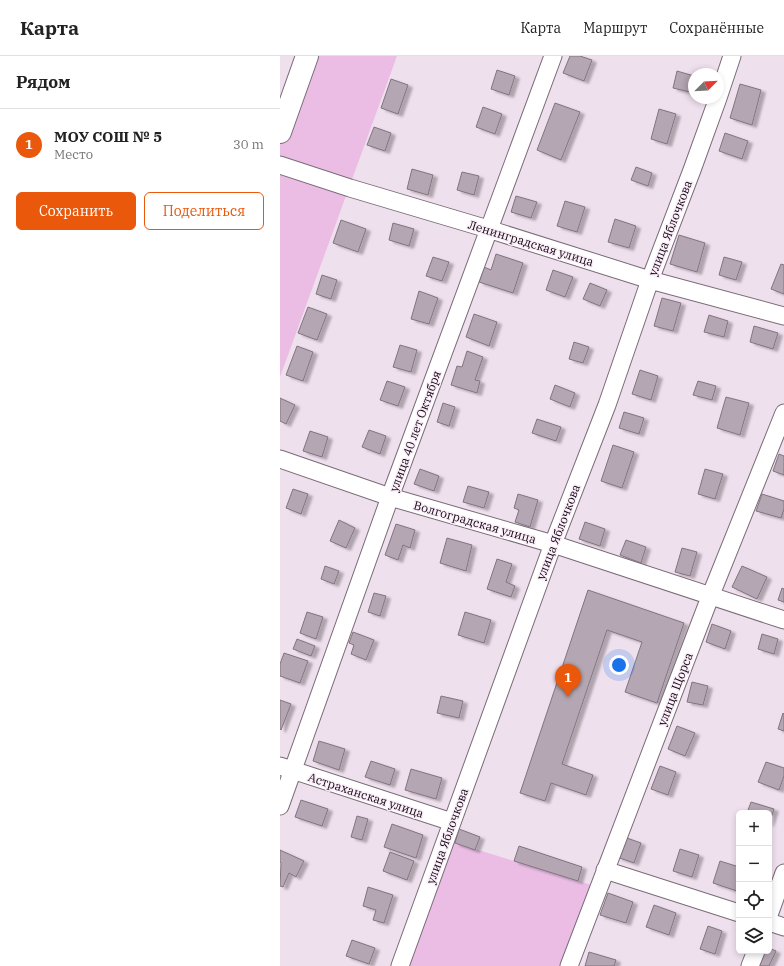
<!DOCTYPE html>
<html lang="ru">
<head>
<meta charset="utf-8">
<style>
	:root { --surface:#fff; --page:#f2f2f2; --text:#222; --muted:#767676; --line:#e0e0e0; --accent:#ea580c }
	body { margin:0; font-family:"IBM Plex Serif",serif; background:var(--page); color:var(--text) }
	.controls { position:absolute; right:12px; bottom:12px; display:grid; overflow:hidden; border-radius:6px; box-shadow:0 2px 6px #0003 }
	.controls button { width:36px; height:36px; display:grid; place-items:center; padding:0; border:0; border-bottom:1px solid var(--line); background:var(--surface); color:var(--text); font:20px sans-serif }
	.compass { position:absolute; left:408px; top:12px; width:36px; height:36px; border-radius:50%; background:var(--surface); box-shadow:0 2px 6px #0003; rotate:66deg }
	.you { position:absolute; left:339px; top:609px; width:14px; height:14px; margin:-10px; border:3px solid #fff; border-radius:50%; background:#1a73e8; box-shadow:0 0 0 6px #1a73e833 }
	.badge { display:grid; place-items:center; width:26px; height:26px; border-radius:50%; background:var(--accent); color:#fff; font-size:13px; font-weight:700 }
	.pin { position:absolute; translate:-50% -33px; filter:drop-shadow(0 1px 2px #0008) }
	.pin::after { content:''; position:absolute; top:21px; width:14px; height:12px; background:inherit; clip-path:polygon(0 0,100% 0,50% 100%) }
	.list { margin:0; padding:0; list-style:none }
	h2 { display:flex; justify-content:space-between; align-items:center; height:52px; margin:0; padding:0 16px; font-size:17px }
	h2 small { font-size:13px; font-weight:400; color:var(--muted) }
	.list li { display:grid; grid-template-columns:26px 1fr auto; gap:12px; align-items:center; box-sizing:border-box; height:72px; padding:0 16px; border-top:1px solid var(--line) }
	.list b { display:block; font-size:15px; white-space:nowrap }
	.list p { margin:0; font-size:13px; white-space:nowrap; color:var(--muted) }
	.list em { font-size:13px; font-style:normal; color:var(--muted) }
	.actions { display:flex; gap:8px; padding:12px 16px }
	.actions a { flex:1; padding:9px 0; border:1px solid var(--accent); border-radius:6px; text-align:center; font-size:14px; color:var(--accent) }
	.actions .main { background:var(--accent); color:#fff }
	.icon { flex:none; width:22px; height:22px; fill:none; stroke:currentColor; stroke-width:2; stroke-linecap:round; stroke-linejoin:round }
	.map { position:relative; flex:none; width:504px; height:910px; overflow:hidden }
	header { display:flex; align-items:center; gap:24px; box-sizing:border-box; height:56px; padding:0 20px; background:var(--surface); border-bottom:1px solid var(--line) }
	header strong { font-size:19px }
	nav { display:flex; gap:22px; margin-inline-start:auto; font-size:14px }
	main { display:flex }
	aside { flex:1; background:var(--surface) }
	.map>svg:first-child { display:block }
</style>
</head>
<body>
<header>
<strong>Карта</strong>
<nav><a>Карта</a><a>Маршрут</a><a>Сохранённые</a></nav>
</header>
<main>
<aside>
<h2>Рядом<small></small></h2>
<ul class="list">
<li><span class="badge">1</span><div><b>МОУ СОШ № 5</b><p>Место</p></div><em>30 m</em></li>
</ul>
<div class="actions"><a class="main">Сохранить</a><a>Поделиться</a></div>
</aside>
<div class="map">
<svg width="504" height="910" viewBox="0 0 504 910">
	<defs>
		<filter id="shadow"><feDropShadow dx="4.5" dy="2.5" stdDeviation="1" flood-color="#0004"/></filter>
	</defs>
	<rect width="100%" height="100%" fill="#efe0ed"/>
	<path fill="#ebbde5" d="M 27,0 L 117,0 L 0,321 L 0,76 Z
		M 166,784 L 318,831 L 289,910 L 120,910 Z"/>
	<path fill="#b4a6b2" stroke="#827480" filter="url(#shadow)" d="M 290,0 L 300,0 L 312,4 L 304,25 L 283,17 Z
		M 217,14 L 235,20 L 229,39 L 211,33 Z
		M 397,15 L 414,20 L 410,36 L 393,32 Z
		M 111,23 L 128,29 L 118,58 L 101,52 Z
		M 460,28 L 481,34 L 472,69 L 450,62 Z
		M 275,47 L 300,56 L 281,104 L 257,94 Z
		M 203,51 L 222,58 L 215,78 L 196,71 Z
		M 379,53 L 396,58 L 387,88 L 371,83 Z
		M 94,71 L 111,77 L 105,95 L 87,89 Z
		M 445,77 L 468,85 L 462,103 L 439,95 Z
		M 356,111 L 372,117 L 368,130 L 351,124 Z
		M 132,113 L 153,119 L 148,139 L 127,133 Z
		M 182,116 L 199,120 L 194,139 L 177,134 Z
		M 236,140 L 257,146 L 251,162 L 231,156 Z
		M 285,145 L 305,151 L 297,176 L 277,170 Z
		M 335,163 L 356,170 L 349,192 L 328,186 Z
		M 61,164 L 86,173 L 78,196 L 53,187 Z
		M 113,167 L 134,173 L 129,190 L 109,184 Z
		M 399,179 L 425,187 L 417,216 L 390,208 Z
		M 216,198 L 243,207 L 233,237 L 199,226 L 204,211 L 211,214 Z
		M 153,201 L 169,206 L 162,225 L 146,220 Z
		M 444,201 L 462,206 L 456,224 L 439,219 Z
		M 501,208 L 504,209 L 504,238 L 491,233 Z
		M 273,214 L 293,221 L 285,241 L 266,234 Z
		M 42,219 L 57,224 L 51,243 L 36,238 Z
		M 310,227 L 327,234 L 320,250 L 303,243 Z
		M 139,235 L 158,242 L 149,268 L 131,263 Z
		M 382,242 L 401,247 L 393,275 L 374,270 Z
		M 28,251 L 47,258 L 37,284 L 18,277 Z
		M 194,258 L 217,266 L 209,290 L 186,281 Z
		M 429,259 L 448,265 L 444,281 L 424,276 Z
		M 474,270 L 498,277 L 493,293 L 470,286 Z
		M 294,286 L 309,291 L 303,307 L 289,303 Z
		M 120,289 L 137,294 L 131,316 L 113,311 Z
		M 17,290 L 33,296 L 23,325 L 6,319 Z
		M 187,295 L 203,301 L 195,324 L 200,325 L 197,337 L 171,329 L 177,310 L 182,311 Z
		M 360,314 L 378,320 L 371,344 L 352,338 Z
		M 107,325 L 125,331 L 118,350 L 100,344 Z
		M 418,325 L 436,330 L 432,344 L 413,339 Z
		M 275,329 L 295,337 L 290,351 L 270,343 Z
		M 446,341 L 469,347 L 460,379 L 437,372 Z
		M 0,342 L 15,349 L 6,368 L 0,365 Z
		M 163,347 L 175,351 L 169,370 L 157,366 Z
		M 344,356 L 364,362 L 359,378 L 339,372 Z
		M 257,363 L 281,371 L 276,385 L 252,377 Z
		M 89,374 L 106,380 L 100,398 L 82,391 Z
		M 30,375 L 48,381 L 42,401 L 23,395 Z
		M 333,389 L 354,396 L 342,432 L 321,425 Z
		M 499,398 L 504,400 L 504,419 L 493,415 Z
		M 140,413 L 159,420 L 154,435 L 134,428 Z
		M 425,413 L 443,418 L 435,443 L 418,438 Z
		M 188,430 L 209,436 L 204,452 L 183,446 Z
		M 13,433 L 28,438 L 21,458 L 6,452 Z
		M 238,438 L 258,444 L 250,471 L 235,466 L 239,454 L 234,452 Z
		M 482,438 L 504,445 L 504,453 L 501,462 L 476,455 Z
		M 59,464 L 75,472 L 66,492 L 50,485 Z
		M 305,466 L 325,473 L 320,490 L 299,483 Z
		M 116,468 L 135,474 L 130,492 L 123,489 L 118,504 L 105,499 Z
		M 167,482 L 192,489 L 186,515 L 160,507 Z
		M 346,484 L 366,491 L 361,507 L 340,499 Z
		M 402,492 L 417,496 L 410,520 L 395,516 Z
		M 217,503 L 232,508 L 226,526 L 235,530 L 231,541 L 207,533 Z
		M 45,510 L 59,515 L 54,528 L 41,523 Z
		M 462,510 L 487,521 L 477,543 L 452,531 Z
		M 502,532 L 504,533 L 504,546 L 498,544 Z
		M 308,534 L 404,567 L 377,647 L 345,636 L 362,586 L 327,574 L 282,708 L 313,719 L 306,739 L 271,727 L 265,745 L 240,737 Z
		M 94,537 L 106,540 L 100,560 L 88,556 Z
		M 27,556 L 43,561 L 36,583 L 20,577 Z
		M 185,556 L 211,564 L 204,587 L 178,579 Z
		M 432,568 L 451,575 L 445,593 L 426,586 Z
		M 73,576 L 94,584 L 86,604 L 71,598 L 74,589 L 69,587 Z
		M 482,578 L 498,583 L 494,598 L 478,593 Z
		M 17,583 L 35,590 L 31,600 L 13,593 Z
		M 4,597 L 28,605 L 20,627 L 0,620 L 0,608 Z
		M 412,626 L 428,630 L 423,649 L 407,646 Z
		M 161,640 L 183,645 L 179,662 L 157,657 Z
		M 0,644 L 11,648 L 1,674 L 0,673 Z
		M 503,657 L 504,658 L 504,675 L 498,673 Z
		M 397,670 L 415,677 L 405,700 L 388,693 Z
		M 39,685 L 65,693 L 59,714 L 33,705 Z
		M 91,705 L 115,713 L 110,729 L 85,721 Z
		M 486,706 L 504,712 L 504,720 L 499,734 L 478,726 Z
		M 380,710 L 396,716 L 388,739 L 371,733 Z
		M 131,713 L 162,722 L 156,743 L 125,734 Z
		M 21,744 L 48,753 L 42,770 L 15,761 Z
		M 471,746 L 494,753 L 489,768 L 489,757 L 467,757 Z
		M 77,760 L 88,763 L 82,784 L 71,781 Z
		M 112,768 L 143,779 L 136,802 L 104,791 Z
		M 179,773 L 200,781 L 195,794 L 175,787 Z
		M 344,781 L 361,787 L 354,807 L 337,801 Z
		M 239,790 L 302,811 L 298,825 L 234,805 Z
		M 400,793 L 419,799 L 412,821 L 393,815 Z
		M 0,794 L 24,805 L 16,821 L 9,817 L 3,831 L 0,830 L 1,807 L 0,806 Z
		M 110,796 L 134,805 L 127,824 L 103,815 Z
		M 440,805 L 459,811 L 459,829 L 457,835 L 433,827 Z
		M 88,831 L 113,839 L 104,867 L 93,864 L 96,854 L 83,850 Z
		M 328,837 L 353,846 L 346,867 L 320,859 Z
		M 374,849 L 396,857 L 389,879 L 366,871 Z
		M 428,870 L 442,875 L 435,898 L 420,893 Z
		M 72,884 L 95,892 L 89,908 L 66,900 Z
		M 489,892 L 496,895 L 489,910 L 480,910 L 474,907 L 480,895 L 489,895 Z
		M 309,896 L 336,904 L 334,910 L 305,910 Z"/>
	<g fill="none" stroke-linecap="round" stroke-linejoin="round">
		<g stroke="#7a6c78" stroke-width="19">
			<path id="street" d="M 438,42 L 452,0
				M 0,109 L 70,132 L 208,173 L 370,224 L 504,260
				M 0,403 L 110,441 L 273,488 L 504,564
				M 0,710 L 172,766
				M 0,750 L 110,441 L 273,0
				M 325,814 L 459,857
				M 489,859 L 504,817
				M 489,866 L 504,871
				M 120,910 L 273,488 L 327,349 L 370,224 L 412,114 L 438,42
				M 289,910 L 430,541 L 504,357
				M 470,910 L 476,895"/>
		</g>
		<g stroke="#7a6c78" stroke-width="24">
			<path id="secondary" d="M 0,76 L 27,0"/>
		</g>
		<use href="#street" stroke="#fff" stroke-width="17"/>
		<use href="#secondary" stroke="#fff" stroke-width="22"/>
	</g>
	<g text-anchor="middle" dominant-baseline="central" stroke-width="3" stroke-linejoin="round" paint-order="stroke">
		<g font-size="12" fill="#0f0a0e" stroke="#fcedfa">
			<text transform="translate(390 172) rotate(-69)">улица Яблочкова</text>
			<text transform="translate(251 187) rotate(17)">Ленинградская улица</text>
			<text transform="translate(135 375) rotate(-70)">улица 40 лет Октября</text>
			<text transform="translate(195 466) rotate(16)">Волгоградская улица</text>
			<text transform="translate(278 476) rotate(-69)">улица Яблочкова</text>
			<text transform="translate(395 633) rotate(-69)">улица Щорса</text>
			<text transform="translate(86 739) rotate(18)">Астраханская улица</text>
			<text transform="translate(167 780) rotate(-70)">улица Яблочкова</text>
		</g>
	</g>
</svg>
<div class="controls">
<button>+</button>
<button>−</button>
<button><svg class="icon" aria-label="locate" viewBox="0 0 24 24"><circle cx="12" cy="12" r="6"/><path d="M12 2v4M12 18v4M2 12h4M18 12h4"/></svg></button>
<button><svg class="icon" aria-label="layers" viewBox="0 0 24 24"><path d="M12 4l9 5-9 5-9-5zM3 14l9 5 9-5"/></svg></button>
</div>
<svg class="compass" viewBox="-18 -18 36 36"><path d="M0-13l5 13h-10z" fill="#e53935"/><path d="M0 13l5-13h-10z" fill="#767676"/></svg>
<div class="you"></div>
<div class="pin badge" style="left:288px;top:641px">1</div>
</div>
</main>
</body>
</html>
